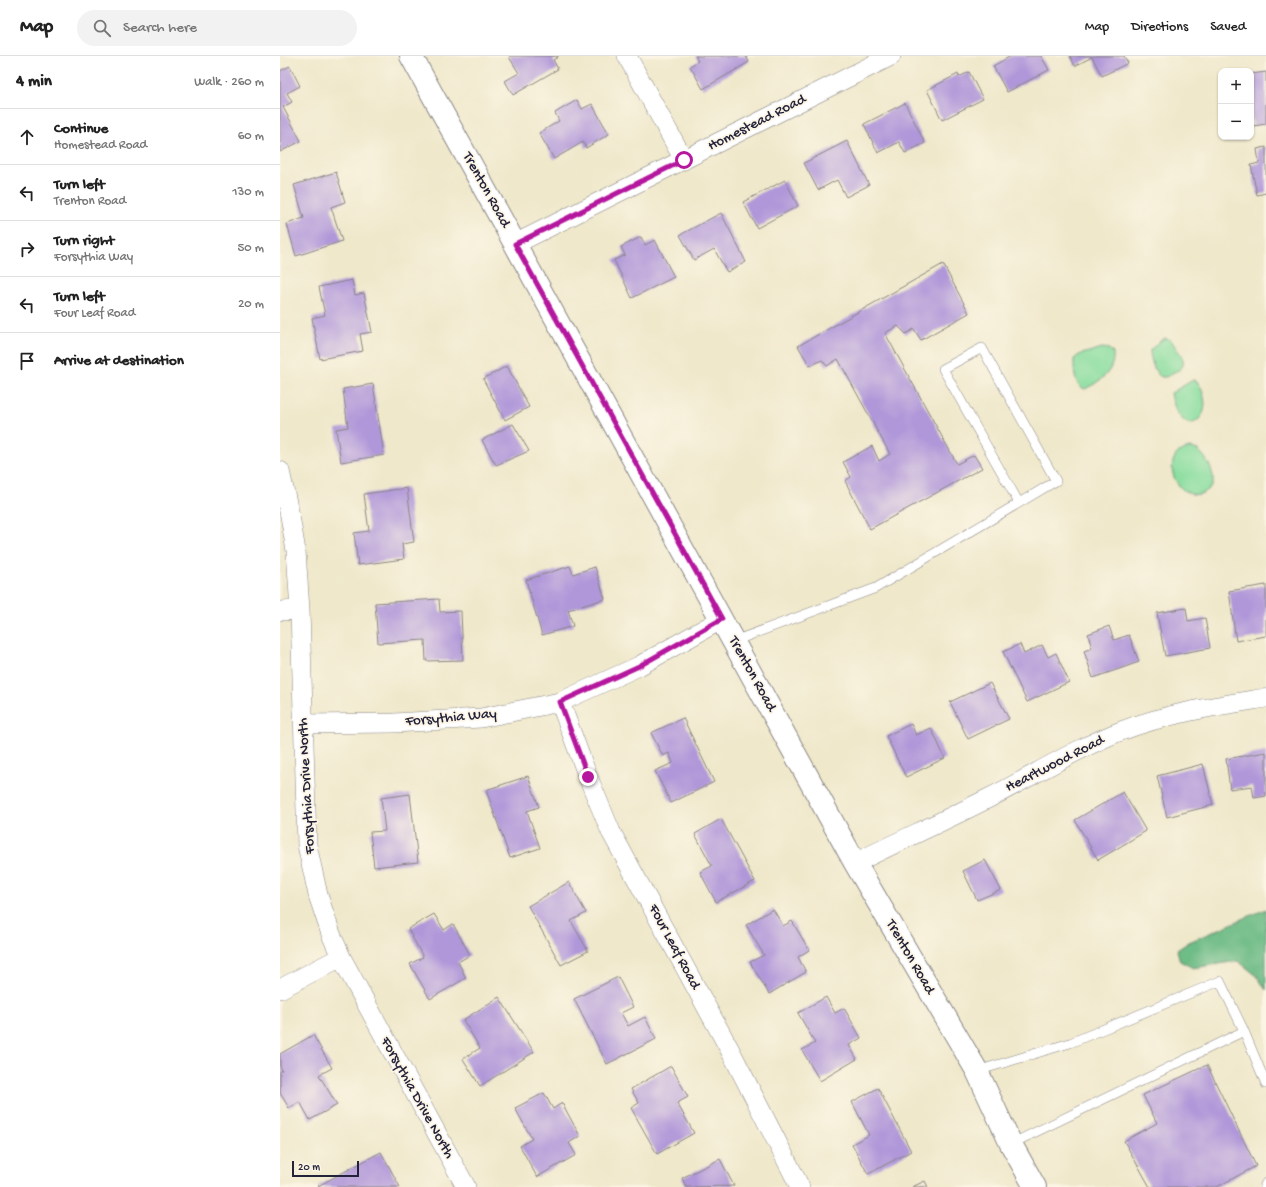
<!DOCTYPE html>
<html lang="en">
<head>
<meta charset="utf-8">
<style>
	:root { --surface:#fff; --page:#f2f2f2; --text:#222; --muted:#767676; --line:#e0e0e0 }
	body { margin:0; font-family:"Gochi Hand",sans-serif; background:var(--page); color:var(--text) }
	.controls { position:absolute; right:12px; top:12px; display:grid; overflow:hidden; border-radius:8px; box-shadow:0 1px 3px #0004 }
	.controls button { width:36px; height:36px; display:grid; place-items:center; padding:0; border:0; border-bottom:1px solid var(--line); background:var(--surface); color:var(--text); font:20px sans-serif }
	.scale { position:absolute; left:12px; bottom:10px; width:67px; box-sizing:border-box; padding-left:4px; border:2px solid #22223b; border-top:0; font-size:11px; line-height:14px; white-space:nowrap; color:#22223b; -webkit-text-stroke:3px #fcf5e5; paint-order:stroke }
	.stop { position:absolute; width:12px; height:12px; margin:-9px; border:3px solid #b5179e; border-radius:50%; background:#fff }
	.stop.end { background:#b5179e; border-color:#fff; box-shadow:0 1px 4px #0008 }
	.list { margin:0; padding:0; list-style:none }
	h2 { display:flex; justify-content:space-between; align-items:center; height:52px; margin:0; padding:0 16px; font-size:17px }
	h2 small { font-size:13px; font-weight:400; color:var(--muted) }
	.list li { display:grid; grid-template-columns:26px 1fr auto; gap:12px; align-items:center; box-sizing:border-box; height:56px; padding:0 16px; border-top:1px solid var(--line) }
	.list b { display:block; font-size:15px; white-space:nowrap }
	.list p { margin:0; font-size:13px; white-space:nowrap; color:var(--muted) }
	.list em { font-size:13px; font-style:normal; color:var(--muted) }
	.icon { flex:none; width:22px; height:22px; fill:none; stroke:currentColor; stroke-width:2; stroke-linecap:round; stroke-linejoin:round }
	.map { position:relative; flex:none; width:986px; height:1131px; overflow:hidden }
	header { display:flex; align-items:center; gap:24px; box-sizing:border-box; height:56px; padding:0 20px; background:var(--surface); border-bottom:1px solid var(--line) }
	header strong { font-size:19px }
	nav { display:flex; gap:22px; margin-inline-start:auto; font-size:14px }
	.search { width:280px; height:36px; background:var(--page); display:flex; align-items:center; gap:10px; box-sizing:border-box; padding:0 14px; border-radius:22px; color:var(--muted); font-size:15px }
	main { display:flex }
	aside { flex:1; background:var(--surface) }
	.map>svg:first-child { display:block }
</style>
</head>
<body>
<header>
<strong>Map</strong>
<div class="search"><svg class="icon" aria-label="search" viewBox="0 0 24 24"><circle cx="10" cy="10" r="6"/><path d="M15 15l6 6"/></svg>Search here</div>
<nav><a>Map</a><a>Directions</a><a>Saved</a></nav>
</header>
<main>
<aside>
<h2>4 min<small>Walk · 260 m</small></h2>
<ul class="list">
<li><svg class="icon" aria-label="ahead" viewBox="0 0 24 24"><path d="M12 20V5M6 11l6-6 6 6"/></svg><div><b>Continue</b><p>Homestead Road</p></div><em>60 m</em></li>
<li><svg class="icon" aria-label="left" viewBox="0 0 24 24"><path d="M17 20v-9H6M10 6l-5 5 5 5"/></svg><div><b>Turn left</b><p>Trenton Road</p></div><em>130 m</em></li>
<li><svg class="icon" aria-label="right" viewBox="0 0 24 24"><path d="M7 20v-9h11M14 6l5 5-5 5"/></svg><div><b>Turn right</b><p>Forsythia Way</p></div><em>50 m</em></li>
<li><svg class="icon" aria-label="left" viewBox="0 0 24 24"><path d="M17 20v-9H6M10 6l-5 5 5 5"/></svg><div><b>Turn left</b><p>Four Leaf Road</p></div><em>20 m</em></li>
<li><svg class="icon" aria-label="arrive" viewBox="0 0 24 24"><path d="M6 21V4h12l-3 4 3 4H6"/></svg><div><b>Arrive at destination</b></div></li>
</ul>
</aside>
<div class="map">
<svg width="986" height="1131" viewBox="0 0 986 1131">
	<rect width="100%" height="100%" fill="#fcf5e5"/>
	<filter id="ink" filterUnits="userSpaceOnUse"><feTurbulence type="fractalNoise" baseFrequency=".025" numOctaves="2"/><feDisplacementMap in="SourceGraphic" scale="8" xChannelSelector="R" yChannelSelector="G"/><feConvolveMatrix kernelMatrix="1 2 1 2 8 2 1 2 1" color-interpolation-filters="sRGB"/></filter>
	<filter id="wash" filterUnits="userSpaceOnUse"><feTurbulence type="fractalNoise" baseFrequency=".012" numOctaves="4" result="noise"/><feDisplacementMap in="SourceGraphic" scale="16" xChannelSelector="R" yChannelSelector="G"/><feGaussianBlur stdDeviation="0.9" result="paint"/><feColorMatrix in="noise" values="0 0 0 0 0 0 0 0 0 0 0 0 0 0 0 0 0 1.4 0 .05"/><feComposite in="paint" operator="in"/></filter>
	<g filter="url(#wash)">
		<rect width="100%" height="100%" fill="#efe8cb"/>
		<path fill="#88dd9f" stroke="#55806d" d="M 885,282 C 891,283 893,287 896,292 C 899,296 905,303 903,309 C 902,313 897,315 894,316 C 891,318 887,322 882,321 C 874,319 870,301 870,294 L 879,286 Z
			M 822,292 L 829,293 L 833,297 C 835,316 819,326 805,333 C 793,329 794,313 794,303 L 799,299 Z
			M 913,324 L 917,325 C 927,340 930,362 910,368 C 898,364 893,349 891,337 Z
			M 910,392 C 913,393 917,393 919,395 C 927,402 939,423 930,432 C 909,453 881,418 897,398 C 900,394 906,393 910,392 Z"/>
		<path fill="#6ebc86" stroke="#486f60" d="M 986,853 L 986,934 L 977,920 L 958,905 L 913,912 L 900,905 L 897,894 L 909,886 Z"/>
		<g id="blocks">
			<path fill="#b097d9" d="M 230,0 L 278,0 L 278,1 L 273,4 L 278,13 L 233,39 L 225,25 L 239,17 L 229,1 Z
				M 415,0 L 466,0 L 469,6 L 423,33 L 410,10 L 418,5 Z
				M 731,0 L 761,0 L 769,14 L 727,36 L 713,10 Z
				M 790,0 L 844,0 L 848,7 L 822,20 L 812,1 L 795,10 Z
				M 10,10 L 20,30 L 7,37 L 12,46 L 3,51 L 21,85 L 0,96 L 0,15 Z
				M 689,16 L 703,43 L 662,64 L 647,34 L 678,18 L 679,21 Z
				M 986,16 L 986,68 L 973,70 L 971,57 L 971,18 Z
				M 297,44 L 302,53 L 312,48 L 329,78 L 306,92 L 303,86 L 274,103 L 259,77 L 279,65 L 275,57 Z
				M 625,47 L 645,87 L 625,97 L 619,86 L 598,97 L 584,68 Z
				M 567,85 L 589,129 L 566,141 L 557,124 L 538,134 L 524,107 Z
				M 986,91 L 986,137 L 977,139 L 971,109 L 979,107 L 977,93 Z
				M 56,116 L 65,146 L 51,151 L 62,185 L 16,200 L 7,168 L 24,162 L 14,129 Z
				M 505,124 L 518,150 L 477,172 L 463,146 Z
				M 441,157 L 466,206 L 447,216 L 434,193 L 414,204 L 400,179 Z
				M 361,181 L 365,189 L 375,184 L 394,221 L 352,242 L 334,204 L 345,199 L 341,191 Z
				M 663,208 L 689,257 L 641,284 L 634,273 L 626,278 L 618,270 L 605,277 L 677,408 L 694,399 L 702,412 L 590,473 L 565,425 L 571,421 L 563,406 L 592,390 L 599,405 L 610,398 L 558,303 L 547,310 L 542,304 L 530,310 L 518,290 Z
				M 72,224 L 75,239 L 84,237 L 92,276 L 80,278 L 83,295 L 40,303 L 32,262 L 45,259 L 39,231 Z
				M 227,310 L 249,351 L 225,364 L 203,323 Z
				M 93,328 L 104,399 L 61,406 L 56,373 L 68,371 L 63,333 Z
				M 233,368 L 249,395 L 216,409 L 202,384 Z
				M 127,432 L 134,486 L 122,488 L 124,503 L 78,509 L 74,477 L 89,475 L 84,438 Z
				M 290,510 L 293,518 L 315,511 L 325,543 L 288,554 L 293,570 L 262,579 L 246,524 Z
				M 986,529 L 986,580 L 956,585 L 949,535 Z
				M 159,543 L 160,556 L 181,555 L 183,604 L 146,605 L 145,584 L 98,587 L 95,547 Z
				M 906,552 L 908,565 L 925,562 L 930,592 L 885,600 L 877,557 Z
				M 829,570 L 834,584 L 849,579 L 859,606 L 813,622 L 804,595 L 812,592 L 808,578 Z
				M 740,588 L 744,598 L 762,589 L 768,601 L 776,597 L 789,626 L 747,646 L 723,596 Z
				M 710,627 L 729,663 L 688,683 L 670,646 Z
				M 403,662 L 434,726 L 391,747 L 375,715 L 393,707 L 389,697 L 383,700 L 371,677 Z
				M 631,668 L 636,679 L 651,672 L 665,702 L 626,721 L 606,680 Z
				M 986,696 L 986,740 L 974,742 L 972,730 L 950,733 L 946,703 Z
				M 923,708 L 933,749 L 887,761 L 877,720 Z
				M 248,720 L 259,751 L 247,755 L 260,792 L 230,802 L 206,734 Z
				M 843,736 L 866,775 L 818,804 L 795,764 Z
				M 130,738 L 138,806 L 94,811 L 90,776 L 105,775 L 101,742 Z
				M 441,763 L 475,825 L 436,846 L 420,816 L 432,810 L 415,778 Z
				M 705,804 L 721,834 L 697,844 L 683,815 Z
				M 289,826 L 306,857 L 291,865 L 308,895 L 281,909 L 248,850 Z
				M 493,853 L 503,870 L 512,865 L 529,894 L 518,901 L 526,916 L 489,938 L 470,906 L 484,899 L 466,869 Z
				M 154,858 L 164,874 L 173,868 L 190,899 L 178,906 L 186,922 L 150,943 L 130,908 L 143,901 L 128,873 Z
				M 338,921 L 353,951 L 341,957 L 348,970 L 365,961 L 376,983 L 327,1008 L 294,943 Z
				M 219,941 L 254,996 L 200,1030 L 183,1003 L 200,992 L 183,964 Z
				M 546,941 L 555,957 L 564,952 L 581,982 L 569,989 L 577,1003 L 540,1025 L 522,994 L 535,987 L 518,957 Z
				M 33,979 L 52,1012 L 39,1019 L 57,1049 L 30,1064 L 20,1046 L 9,1052 L 0,1037 L 0,1016 L 2,1014 L 0,1010 L 0,998 Z
				M 927,1009 L 976,1110 L 937,1131 L 870,1131 L 844,1085 L 877,1067 L 863,1039 Z
				M 391,1010 L 408,1041 L 397,1047 L 414,1077 L 377,1098 L 351,1052 L 359,1047 L 351,1033 Z
				M 598,1032 L 631,1095 L 588,1118 L 572,1088 L 589,1079 L 572,1046 Z
				M 264,1037 L 273,1053 L 282,1047 L 300,1080 L 289,1087 L 296,1099 L 257,1121 L 240,1090 L 252,1083 L 235,1052 Z
				M 101,1096 L 120,1131 L 39,1131 L 38,1130 Z
				M 440,1103 L 454,1130 L 406,1131 L 402,1122 Z
				M 645,1125 L 648,1131 L 632,1131 Z"/>
		</g>
	</g>
	<g filter="url(#ink)">
		<use href="#blocks" fill-opacity="0" stroke="#888583" stroke-width="1"/>
		<g fill="none" stroke-linecap="round" stroke-linejoin="round">
			<g stroke="#888583" stroke-width="10">
				<path id="service" d="M 454,585 L 596,532 L 776,425 L 702,292 L 663,313 L 739,447
					M 697,1015 L 790,987 L 940,925 L 964,975 L 986,1028
					M 731,1088 L 964,975
					M 984,1131 L 986,1127"/>
			</g>
			<g stroke="#888583" stroke-width="20">
				<path id="minor" d="M 347,0 L 404,104
					M 235,188 L 611,0
					M 0,415 L 10,460 L 16,495 L 20,554 L 27,789 L 38,839 L 51,878 L 61,901 L 186,1131
					M 0,555 L 20,554
					M 280,646 L 308,721 L 331,776 L 450,994 L 520,1131
					M 23,668 L 114,667 L 201,662 L 280,646 L 359,610 L 442,563
					M 575,807 C 619,785 664,765 709,742 C 753,720 795,693 841,675 C 888,657 937,650 986,642
					M 0,933 L 61,901"/>
			</g>
			<g stroke="#888583" stroke-width="24">
				<path id="secondary" d="M 131,0 L 235,188 L 575,807 L 697,1015 L 731,1088 L 755,1131"/>
			</g>
			<use href="#service" stroke="#fff" stroke-width="9"/>
			<use href="#minor" stroke="#fff" stroke-width="19"/>
			<use href="#secondary" stroke="#fff" stroke-width="22"/>
		</g>
	</g>
	<g fill="none" stroke-linecap="round" stroke-linejoin="round" filter="url(#ink)">
		<path stroke="#b5179e" stroke-width="5" d="M 308,721 L 280,646 L 359,610 L 442,563 L 235,188 L 404,104"/>
	</g>
	<g text-anchor="middle" dominant-baseline="central" stroke-width="3.5" stroke-linejoin="round" paint-order="stroke">
		<g font-size="15" fill="#22223b" stroke="#fcf5e5">
			<text transform="translate(477 67) rotate(-27)">Homestead Road</text>
			<text transform="translate(206 134) rotate(61)">Trenton Road</text>
			<text transform="translate(472 618) rotate(61)">Trenton Road</text>
			<text transform="translate(171 662) rotate(-5)">Forsythia Way</text>
			<text transform="translate(775 708) rotate(-27)">Heartwood Road</text>
			<text transform="translate(27 730) rotate(-93)">Forsythia Drive North</text>
			<text transform="translate(394 891) rotate(62)">Four Leaf Road</text>
			<text transform="translate(630 901) rotate(60)">Trenton Road</text>
			<text transform="translate(137 1042) rotate(61)">Forsythia Drive North</text>
		</g>
	</g>
</svg>
<div class="controls">
<button>+</button>
<button>−</button>
</div>
<div class="scale">20 m</div>
<div class="stop" style="left:404px;top:104px"></div>
<div class="stop end" style="left:308px;top:721px"></div>
</div>
</main>
</body>
</html>
